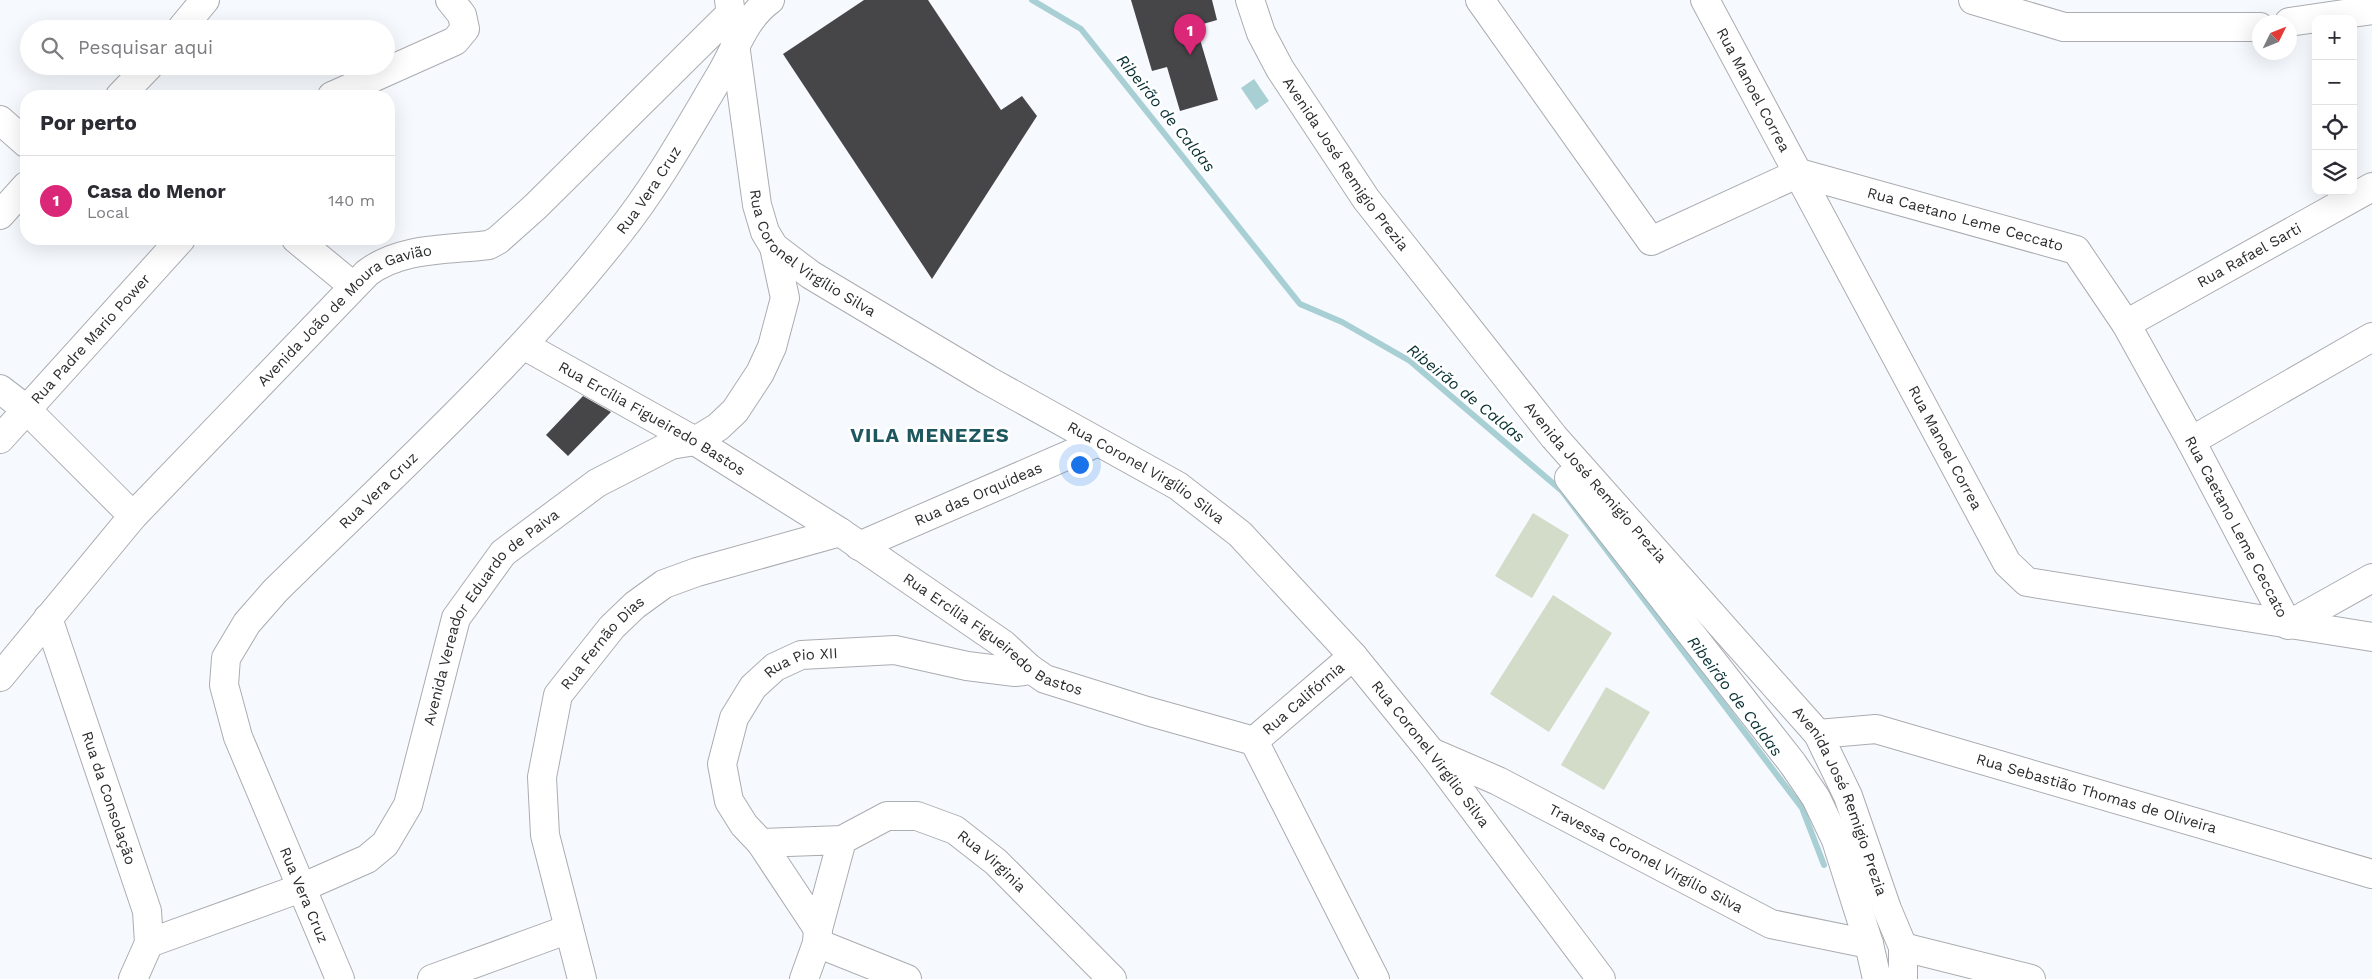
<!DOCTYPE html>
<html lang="pt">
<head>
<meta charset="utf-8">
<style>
	:root { --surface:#fff; --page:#f7f7f7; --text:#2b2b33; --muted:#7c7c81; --line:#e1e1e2; --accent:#db2777 }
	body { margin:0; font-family:"Work Sans",sans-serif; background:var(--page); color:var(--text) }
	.controls { position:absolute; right:15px; top:15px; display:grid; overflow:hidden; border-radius:10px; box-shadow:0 5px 20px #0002 }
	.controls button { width:45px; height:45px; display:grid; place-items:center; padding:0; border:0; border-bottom:1px solid var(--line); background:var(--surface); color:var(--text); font:25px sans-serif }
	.compass { position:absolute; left:2252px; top:15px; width:45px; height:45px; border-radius:50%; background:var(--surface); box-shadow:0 5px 20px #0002; rotate:47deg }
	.you { position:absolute; left:1079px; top:464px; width:18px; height:18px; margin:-12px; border:4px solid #fff; border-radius:50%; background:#1a73e8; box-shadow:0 0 0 8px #1a73e833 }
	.badge { display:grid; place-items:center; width:32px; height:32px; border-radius:50%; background:var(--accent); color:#fff; font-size:16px; font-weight:700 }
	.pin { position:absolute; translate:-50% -41px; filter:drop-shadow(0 1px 2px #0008) }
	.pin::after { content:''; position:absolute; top:26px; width:18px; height:15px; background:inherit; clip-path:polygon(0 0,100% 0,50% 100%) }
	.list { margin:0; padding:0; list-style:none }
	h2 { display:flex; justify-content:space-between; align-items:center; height:65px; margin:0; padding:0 20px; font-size:21px }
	h2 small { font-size:16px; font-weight:400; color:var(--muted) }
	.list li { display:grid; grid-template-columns:32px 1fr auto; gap:15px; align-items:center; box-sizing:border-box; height:90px; padding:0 20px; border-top:1px solid var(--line) }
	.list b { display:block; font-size:19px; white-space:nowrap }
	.list p { margin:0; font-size:16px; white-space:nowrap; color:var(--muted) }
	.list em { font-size:16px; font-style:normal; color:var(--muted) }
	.icon { flex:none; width:28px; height:28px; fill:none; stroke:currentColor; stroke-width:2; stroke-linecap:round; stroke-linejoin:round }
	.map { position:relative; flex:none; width:2372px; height:979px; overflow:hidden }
	.search { position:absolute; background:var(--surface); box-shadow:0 5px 20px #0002; left:20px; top:20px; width:375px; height:55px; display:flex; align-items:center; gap:12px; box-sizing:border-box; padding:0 18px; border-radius:28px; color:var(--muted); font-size:19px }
	.panel { position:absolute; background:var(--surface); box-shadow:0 5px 20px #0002; left:20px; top:90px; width:375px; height:155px; border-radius:20px }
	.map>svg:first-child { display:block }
</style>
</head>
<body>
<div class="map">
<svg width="2372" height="979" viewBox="0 0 2372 979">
	<rect width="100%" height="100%" fill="#f6f9fd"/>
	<path fill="#d2dcc8" d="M 1533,513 L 1569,535 L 1532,598 L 1495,576 Z
		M 1553,595 L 1612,633 L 1549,732 L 1490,694 Z
		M 1606,687 L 1650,712 L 1604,790 L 1561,765 Z"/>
	<path fill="#a8cfd3" d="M 1254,79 L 1269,101 L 1256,110 L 1241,88 Z"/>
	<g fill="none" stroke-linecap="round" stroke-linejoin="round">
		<path stroke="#a8cfd3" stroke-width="6" d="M 1032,0 L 1081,29 L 1300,304 L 1342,322 L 1410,361 L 1562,491 L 1802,808 L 1824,865"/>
	</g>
	<path fill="#464548" d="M 864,0 L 928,0 L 1001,110 L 1022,96 L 1037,116 L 932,279 L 783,54 Z
		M 1131,0 L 1212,0 L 1217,20 L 1196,26 L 1218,100 L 1180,111 L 1167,67 L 1152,71 Z
		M 583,396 L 611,412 L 568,456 L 546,435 Z"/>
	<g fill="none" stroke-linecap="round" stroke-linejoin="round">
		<g stroke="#abacb1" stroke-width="30">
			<g id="minor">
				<path id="s1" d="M 729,0 L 757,205 L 765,232 L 774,247 L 811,275 L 987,380 L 1178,486 L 1240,534 L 1353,656 L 1431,752 L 1601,979"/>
				<path id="s2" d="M 1480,0 L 1651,241 L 1799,173 L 2076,250 L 2126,324 L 2191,441 L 2288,625 L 2372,578"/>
				<path id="s3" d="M 1705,0 L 2007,563 L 2027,582 L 2372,637"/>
				<path d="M 1973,0 L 2064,27 L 2260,27"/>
				<path d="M 2289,22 L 2372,10"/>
				<path d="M 181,29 L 205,0"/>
				<path d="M 120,96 L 149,66"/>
				<path d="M 332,96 L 455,41 L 465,29 L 462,15 L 450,0"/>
				<path d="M 0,120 L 26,143"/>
				<path d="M 0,215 L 26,186"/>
				<path d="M 296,239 L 353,286"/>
				<path id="s4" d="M 2126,324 L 2372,187"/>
				<path id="s5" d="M 525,346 L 695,441 L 840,532 L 1003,644 L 1029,668 L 1045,679 L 1147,711 L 1254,741 L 1375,979"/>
				<path d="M 0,389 L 26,409 L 133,516"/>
				<path id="s6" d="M 0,439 L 181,239"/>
				<path d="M 2191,441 L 2372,337"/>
				<path id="s7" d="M 859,546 L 1096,443"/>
				<path id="s8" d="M 48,618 L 147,911 L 149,943 L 133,979"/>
				<path id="s9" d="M 0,677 L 133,516 L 367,273 C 401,247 448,250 489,245 L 498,240 L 535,207 L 730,14"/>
				<path id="s10" d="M 1818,734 L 1876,729 L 2372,874"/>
				<path id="s11" d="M 1254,741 L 1353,656"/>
				<path id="s12" d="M 1431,752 L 1498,781 L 1771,924 L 1869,944"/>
				<path id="s13" d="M 842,840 L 818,929 L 761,843 L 842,840 L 887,816 L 917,816 L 955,830 L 996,862 L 1112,979"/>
				<path id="s14" d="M 761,843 L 744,825 L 729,801 L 722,764 L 734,718 L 753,687 L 775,667 L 801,655 L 895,650 L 967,666 L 1015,672 L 1024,671 L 1029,668"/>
				<path id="s15" d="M 149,943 L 301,888 L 367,859 L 385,844 L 408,805 L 456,618 L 503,553 L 597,483 L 671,445 L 695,441 L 718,427 L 735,411 L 760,373 L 772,347 L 785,298 L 774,247"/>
				<path d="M 817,943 L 907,979"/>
				<path d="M 1903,947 L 2031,979"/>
				<path id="s16" d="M 340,979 L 238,737 L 224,685 L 226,658 L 247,623 L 275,591 C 393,475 516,364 618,234 C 658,184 688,129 721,74 C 736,48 745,18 770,0"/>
				<path d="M 432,979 L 569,929"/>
				<path id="s17" d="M 582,979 L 545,835 L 542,777 L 558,695 L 612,627 L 635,605 L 664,584 L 697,572 L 840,532"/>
				<path d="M 804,979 L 817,943 L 818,929"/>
			</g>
		</g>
		<g stroke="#abacb1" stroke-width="30">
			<g id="major">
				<path id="s18" d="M 1250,0 L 1261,33 L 1280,69 L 1366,199 L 1554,437 L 1818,734 L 1848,796 L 1887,909 L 1903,947 L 1903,979"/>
				<path d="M 1569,478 L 1793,764 L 1816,798 L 1836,840 L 1869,944 L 1877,979"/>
			</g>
		</g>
		<use href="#minor" stroke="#fff" stroke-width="28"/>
		<use href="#major" stroke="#fff" stroke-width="28"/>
	</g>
	<g text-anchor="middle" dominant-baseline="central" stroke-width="5" stroke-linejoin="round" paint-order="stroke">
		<g font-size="15" fill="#2b2c2d" stroke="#fff">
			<text stroke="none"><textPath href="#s3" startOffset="102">Rua Manoel Correa</textPath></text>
			<text stroke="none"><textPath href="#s18" startOffset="191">Avenida José Remigio Prezia</textPath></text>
			<text stroke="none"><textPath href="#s16" startOffset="976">Rua Vera Cruz</textPath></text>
			<text stroke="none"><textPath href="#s2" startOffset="631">Rua Caetano Leme Ceccato</textPath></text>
			<text stroke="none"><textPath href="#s1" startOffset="282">Rua Coronel Virgílio Silva</textPath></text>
			<text stroke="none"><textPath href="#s4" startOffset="141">Rua Rafael Sarti</textPath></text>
			<text stroke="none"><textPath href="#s9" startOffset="504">Avenida João de Moura Gavião</textPath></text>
			<text stroke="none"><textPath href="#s6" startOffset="135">Rua Padre Mario Power</textPath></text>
			<text stroke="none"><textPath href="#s5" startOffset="146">Rua Ercília Figueiredo Bastos</textPath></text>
			<text stroke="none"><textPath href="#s3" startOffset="508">Rua Manoel Correa</textPath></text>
			<text stroke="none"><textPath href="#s1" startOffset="688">Rua Coronel Virgílio Silva</textPath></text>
			<text stroke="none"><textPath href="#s18" startOffset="596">Avenida José Remigio Prezia</textPath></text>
			<text stroke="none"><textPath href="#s16" startOffset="571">Rua Vera Cruz</textPath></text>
			<text stroke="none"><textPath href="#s7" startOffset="130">Rua das Orquídeas</textPath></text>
			<text stroke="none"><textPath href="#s2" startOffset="1066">Rua Caetano Leme Ceccato</textPath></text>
			<text stroke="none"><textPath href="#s15" startOffset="514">Avenida Vereador Eduardo de Paiva</textPath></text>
			<text stroke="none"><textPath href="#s5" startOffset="551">Rua Ercília Figueiredo Bastos</textPath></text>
			<text stroke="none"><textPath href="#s17" startOffset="359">Rua Fernão Dias</textPath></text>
			<text stroke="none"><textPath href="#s14" startOffset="231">Rua Pio XII</textPath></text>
			<text stroke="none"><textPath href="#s11" startOffset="65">Rua Califórnia</textPath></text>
			<text stroke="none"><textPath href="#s1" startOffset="1092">Rua Coronel Virgílio Silva</textPath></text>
			<text stroke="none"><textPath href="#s10" startOffset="288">Rua Sebastião Thomas de Oliveira</textPath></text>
			<text stroke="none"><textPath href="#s8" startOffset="190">Rua da Consolação</textPath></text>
			<text stroke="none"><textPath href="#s18" startOffset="1002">Avenida José Remigio Prezia</textPath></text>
			<text stroke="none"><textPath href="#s12" startOffset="240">Travessa Coronel Virgílio Silva</textPath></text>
			<text stroke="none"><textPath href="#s13" startOffset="446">Rua Virginia</textPath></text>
			<text transform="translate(304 895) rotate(67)">Rua Vera Cruz</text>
		</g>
		<g font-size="16" font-style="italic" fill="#072f33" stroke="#fff">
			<text transform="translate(1166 113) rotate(51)">Ribeirão de Caldas</text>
			<text transform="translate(1466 393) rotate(39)">Ribeirão de Caldas</text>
			<text transform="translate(1735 696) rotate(53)">Ribeirão de Caldas</text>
		</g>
		<g font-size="20" font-weight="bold" letter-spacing="1" fill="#1e585f" stroke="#fff">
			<text x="930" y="435">VILA MENEZES</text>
		</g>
	</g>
</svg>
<div class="controls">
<button>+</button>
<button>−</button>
<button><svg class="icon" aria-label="locate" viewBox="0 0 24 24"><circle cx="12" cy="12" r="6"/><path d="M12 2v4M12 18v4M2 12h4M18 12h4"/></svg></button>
<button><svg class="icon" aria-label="layers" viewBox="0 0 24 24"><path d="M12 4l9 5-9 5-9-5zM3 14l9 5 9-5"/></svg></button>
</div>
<svg class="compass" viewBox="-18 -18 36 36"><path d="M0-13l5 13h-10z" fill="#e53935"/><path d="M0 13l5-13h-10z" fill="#7c7c81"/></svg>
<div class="you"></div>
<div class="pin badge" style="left:1190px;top:55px">1</div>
<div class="search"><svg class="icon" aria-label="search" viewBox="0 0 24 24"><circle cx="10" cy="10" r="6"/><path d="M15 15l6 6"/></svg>Pesquisar aqui</div>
<section class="panel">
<h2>Por perto<small></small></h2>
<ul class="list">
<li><span class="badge">1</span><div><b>Casa do Menor</b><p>Local</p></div><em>140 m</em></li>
</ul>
</section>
</div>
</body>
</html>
